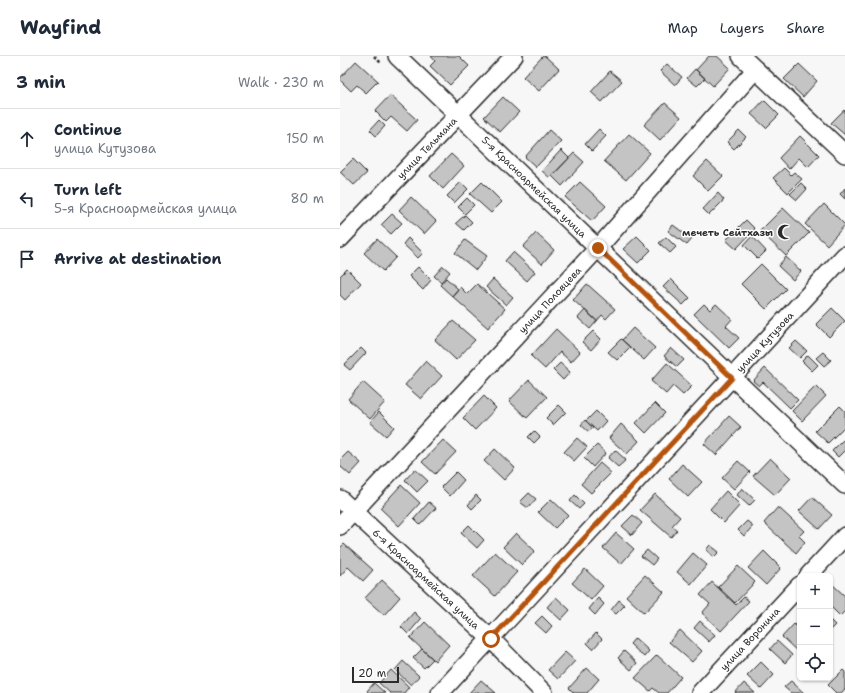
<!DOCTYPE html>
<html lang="en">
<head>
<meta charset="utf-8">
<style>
	:root { --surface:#fff; --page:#f6f6f7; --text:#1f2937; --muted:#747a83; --line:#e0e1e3 }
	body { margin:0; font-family:"Shantell Sans",sans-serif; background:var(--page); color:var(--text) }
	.controls { position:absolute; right:12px; bottom:12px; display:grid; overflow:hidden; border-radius:6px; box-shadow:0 1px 3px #0004 }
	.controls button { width:36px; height:36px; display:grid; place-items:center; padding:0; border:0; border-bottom:1px solid var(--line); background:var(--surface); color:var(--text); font:20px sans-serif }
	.scale { position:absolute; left:12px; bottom:10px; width:47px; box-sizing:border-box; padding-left:4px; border:2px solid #2b2b2b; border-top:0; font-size:11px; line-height:14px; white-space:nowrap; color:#2b2b2b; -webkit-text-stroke:3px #fff; paint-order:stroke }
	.stop { position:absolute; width:12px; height:12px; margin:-9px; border:3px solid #b45309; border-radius:50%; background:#fff }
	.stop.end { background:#b45309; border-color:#fff; box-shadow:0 1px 4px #0008 }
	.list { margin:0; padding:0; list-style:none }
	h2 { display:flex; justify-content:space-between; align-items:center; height:52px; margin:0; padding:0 16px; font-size:17px }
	h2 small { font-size:13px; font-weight:400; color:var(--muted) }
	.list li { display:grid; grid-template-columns:26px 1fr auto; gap:12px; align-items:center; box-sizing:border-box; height:60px; padding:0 16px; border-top:1px solid var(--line) }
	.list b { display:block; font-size:15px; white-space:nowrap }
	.list p { margin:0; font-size:13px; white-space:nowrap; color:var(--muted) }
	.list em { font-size:13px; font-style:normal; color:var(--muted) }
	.icon { flex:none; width:22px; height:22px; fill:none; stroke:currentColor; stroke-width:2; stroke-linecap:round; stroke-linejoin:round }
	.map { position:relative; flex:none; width:505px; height:637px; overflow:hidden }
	header { display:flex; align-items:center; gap:24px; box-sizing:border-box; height:56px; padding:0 20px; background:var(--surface); border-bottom:1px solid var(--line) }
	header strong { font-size:19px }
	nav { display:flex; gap:22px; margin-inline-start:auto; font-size:14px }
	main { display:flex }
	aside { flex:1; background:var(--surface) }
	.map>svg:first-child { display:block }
</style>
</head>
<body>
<header>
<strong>Wayfind</strong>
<nav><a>Map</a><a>Layers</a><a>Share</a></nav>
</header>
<main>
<aside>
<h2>3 min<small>Walk · 230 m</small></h2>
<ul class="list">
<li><svg class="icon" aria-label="ahead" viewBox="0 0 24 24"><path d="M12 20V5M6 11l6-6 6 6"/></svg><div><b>Continue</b><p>улица Кутузова</p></div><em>150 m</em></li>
<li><svg class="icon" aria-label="left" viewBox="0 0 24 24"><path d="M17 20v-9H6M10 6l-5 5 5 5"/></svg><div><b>Turn left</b><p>5-я Красноармейская улица</p></div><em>80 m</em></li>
<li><svg class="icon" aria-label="arrive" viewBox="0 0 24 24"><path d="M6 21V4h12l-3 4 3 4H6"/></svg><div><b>Arrive at destination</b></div></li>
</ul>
</aside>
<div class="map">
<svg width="505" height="637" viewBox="0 0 505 637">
	<rect width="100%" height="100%" fill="#f7f7f7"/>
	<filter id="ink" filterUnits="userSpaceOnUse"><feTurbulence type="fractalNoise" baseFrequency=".025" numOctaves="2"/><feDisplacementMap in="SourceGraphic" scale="8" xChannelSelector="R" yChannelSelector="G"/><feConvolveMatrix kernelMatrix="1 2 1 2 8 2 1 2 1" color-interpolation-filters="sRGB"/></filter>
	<g filter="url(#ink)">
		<path fill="#c4c4c4" stroke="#2b2b2b" d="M 91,0 L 119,0 L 129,10 L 110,29 L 90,10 L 95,5 Z
			M 203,0 L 205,0 L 219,13 L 199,35 L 183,21 Z
			M 369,0 L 377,0 L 390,12 L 373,30 L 356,14 Z
			M 16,5 L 38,25 L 26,37 L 17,29 L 11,35 L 0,24 L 0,22 Z
			M 327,8 L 342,21 L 335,29 L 320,15 Z
			M 459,8 L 477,25 L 463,41 L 444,23 Z
			M 355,13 L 365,22 L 357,30 L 347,22 Z
			M 270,15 L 282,25 L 262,46 L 251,36 Z
			M 50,39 L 77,64 L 67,75 L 51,61 L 46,66 L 35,55 Z
			M 163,41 L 179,56 L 160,76 L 144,61 Z
			M 424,44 L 439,59 L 426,72 L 411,58 Z
			M 325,47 L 341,61 L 320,84 L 304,69 Z
			M 504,54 L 505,55 L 505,79 L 491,67 Z
			M 39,64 L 45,70 L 36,80 L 30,74 Z
			M 259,73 L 266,80 L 252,95 L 245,88 Z
			M 209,74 L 221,85 L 196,111 L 185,101 Z
			M 399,74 L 406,81 L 394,93 L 387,86 Z
			M 289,78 L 310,97 L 286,124 L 264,105 Z
			M 460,80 L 479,99 L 468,111 L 459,102 L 449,113 L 439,102 Z
			M 221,94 L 229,102 L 210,122 L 202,115 Z
			M 234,97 L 244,106 L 222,130 L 212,120 Z
			M 111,98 L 124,110 L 103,133 L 90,120 Z
			M 13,103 L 27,117 L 14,129 L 0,116 Z
			M 367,105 L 383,120 L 368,135 L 353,120 Z
			M 444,112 L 451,119 L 454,116 L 462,123 L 448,137 L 433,122 Z
			M 121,126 L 128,133 L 114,147 L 107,140 Z
			M 142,126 L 162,146 L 151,157 L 130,138 Z
			M 240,126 L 266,150 L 252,165 L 225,141 Z
			M 461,127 L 467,133 L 457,144 L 450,138 Z
			M 505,132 L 505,143 L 500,138 Z
			M 378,137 L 384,144 L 369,159 L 363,153 Z
			M 71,141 L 96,165 L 84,178 L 59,154 Z
			M 127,142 L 134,149 L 125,158 L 118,151 Z
			M 484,148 L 505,169 L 487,189 L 465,168 Z
			M 443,152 L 469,177 L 446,200 L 420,175 Z
			M 52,158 L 62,167 L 51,178 L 41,169 Z
			M 125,159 L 132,166 L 124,174 L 116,167 Z
			M 406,164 L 415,173 L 396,193 L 386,184 Z
			M 333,169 L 352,183 L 347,189 L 328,175 Z
			M 196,177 L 214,194 L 202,208 L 183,191 Z
			M 297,180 L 311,194 L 298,207 L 283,193 Z
			M 412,180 L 426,195 L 418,203 L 404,189 Z
			M 326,181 L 336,191 L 330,197 L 319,187 Z
			M 68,182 L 83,197 L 78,202 L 63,188 Z
			M 37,183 L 56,201 L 43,215 L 24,197 Z
			M 125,184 L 147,200 L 136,214 L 115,197 Z
			M 173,196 L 195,216 L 187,225 L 165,205 Z
			M 446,201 L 461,215 L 453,224 L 438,210 Z
			M 421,208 L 446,233 L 426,253 L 401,228 Z
			M 103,210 L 110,216 L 101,226 L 94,220 Z
			M 78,211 L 91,224 L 83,234 L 69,220 Z
			M 7,213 L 21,227 L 5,244 L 0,239 L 0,220 Z
			M 106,222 L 118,233 L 112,240 L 100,229 Z
			M 153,223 L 173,241 L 166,249 L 146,231 Z
			M 331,223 L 350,242 L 343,249 L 323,231 Z
			M 137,228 L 165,253 L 148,272 L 112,240 L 120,231 L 127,238 Z
			M 247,228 L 275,253 L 266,263 L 262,259 L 257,265 L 233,244 Z
			M 364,248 L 370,254 L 376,248 L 392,263 L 386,270 L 399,282 L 389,292 L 354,258 Z
			M 492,252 L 505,265 L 489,281 L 476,268 Z
			M 245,254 L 257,265 L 250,273 L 238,262 Z
			M 113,265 L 135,284 L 116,304 L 95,284 Z
			M 293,272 L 315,292 L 304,304 L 282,284 Z
			M 216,273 L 240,296 L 231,306 L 220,296 L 205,313 L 191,300 Z
			M 253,275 L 261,283 L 251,294 L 242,286 Z
			M 281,283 L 290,291 L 277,304 L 268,296 Z
			M 456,285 L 467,295 L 460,302 L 449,292 Z
			M 21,292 L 26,297 L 10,314 L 4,309 Z
			M 331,292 L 344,304 L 337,311 L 324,300 Z
			M 483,296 L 491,304 L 484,310 L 476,302 Z
			M 468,299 L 478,309 L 472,315 L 462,305 Z
			M 86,305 L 102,320 L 81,343 L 65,329 Z
			M 220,307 L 230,316 L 223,324 L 213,314 Z
			M 327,307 L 352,330 L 343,339 L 333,330 L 326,338 L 311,325 Z
			M 425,312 L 458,344 L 450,352 L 423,326 L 419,330 L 413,325 Z
			M 189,324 L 207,341 L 187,362 L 169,345 Z
			M 23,326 L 45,346 L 30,363 L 8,343 Z
			M 476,330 L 486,340 L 462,365 L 452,355 Z
			M 144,340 L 156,352 L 135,374 L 123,362 Z
			M 315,347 L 325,357 L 306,377 L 296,367 Z
			M 219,349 L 226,356 L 213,369 L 206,362 Z
			M 500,350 L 505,355 L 505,370 L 488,387 L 475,375 Z
			M 256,355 L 266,365 L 257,375 L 246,365 Z
			M 39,356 L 54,371 L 46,380 L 30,366 Z
			M 389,360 L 401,371 L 376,399 L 364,388 Z
			M 245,364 L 253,372 L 249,376 L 241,369 Z
			M 281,368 L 299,385 L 287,398 L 269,382 Z
			M 194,375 L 200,381 L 194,387 L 188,381 Z
			M 237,382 L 247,391 L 234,405 L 224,396 Z
			M 103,384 L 116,396 L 95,418 L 82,406 Z
			M 503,384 L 505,387 L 505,394 L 498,401 L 492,395 Z
			M 257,389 L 266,397 L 253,411 L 244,402 Z
			M 155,393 L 175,412 L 164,424 L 144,405 Z
			M 275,394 L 286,404 L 278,411 L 268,402 Z
			M 8,396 L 21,407 L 10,419 L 0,410 L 0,404 Z
			M 430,402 L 451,422 L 435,439 L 413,420 Z
			M 398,405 L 410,416 L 394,433 L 382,422 Z
			M 260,407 L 271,417 L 251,437 L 241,428 Z
			M 342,408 L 362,426 L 348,441 L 329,423 Z
			M 75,413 L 88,425 L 77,436 L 65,424 Z
			M 116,416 L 124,424 L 110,440 L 101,431 Z
			M 61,429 L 80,447 L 59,470 L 40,452 Z
			M 402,432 L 415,444 L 409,450 L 397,439 Z
			M 386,435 L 400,449 L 384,467 L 370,453 Z
			M 189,437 L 196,443 L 188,452 L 180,446 Z
			M 315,438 L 340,461 L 332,470 L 337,474 L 331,481 L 300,454 Z
			M 136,439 L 141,444 L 132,453 L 128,449 Z
			M 235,439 L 244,448 L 239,453 L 230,445 Z
			M 472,441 L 492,459 L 479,473 L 459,455 Z
			M 211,443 L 228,459 L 215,472 L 198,456 Z
			M 89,446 L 96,452 L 80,469 L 74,463 Z
			M 438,451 L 464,475 L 459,480 L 465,486 L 456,497 L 424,467 Z
			M 293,459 L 302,467 L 292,479 L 282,470 Z
			M 407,465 L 413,470 L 404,480 L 398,474 Z
			M 129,469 L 144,484 L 137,492 L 121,477 Z
			M 176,477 L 195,495 L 182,509 L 163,491 Z
			M 276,477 L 294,493 L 281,508 L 263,492 Z
			M 4,488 L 33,514 L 23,525 L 8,511 L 0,520 L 0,492 Z
			M 370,489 L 379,496 L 374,501 L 366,494 Z
			M 307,494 L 317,503 L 312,509 L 301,500 Z
			M 424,495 L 441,512 L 426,529 L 408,512 Z
			M 155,496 L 177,516 L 155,540 L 133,520 Z
			M 353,497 L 367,509 L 351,528 L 337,516 Z
			M 398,510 L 415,526 L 395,547 L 378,531 Z
			M 245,513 L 263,530 L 251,544 L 232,527 Z
			M 305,519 L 324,536 L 304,557 L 286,540 Z
			M 42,524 L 60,541 L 44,559 L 25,542 Z
			M 372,526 L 396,549 L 404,541 L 409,545 L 381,575 L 362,557 L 370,548 L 360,539 Z
			M 492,528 L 505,540 L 505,555 L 500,560 L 490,550 L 490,529 Z
			M 216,541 L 230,554 L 221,564 L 207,551 Z
			M 258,542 L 264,548 L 255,559 L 249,553 Z
			M 279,544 L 285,549 L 276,558 L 271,554 Z
			M 74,556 L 81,563 L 68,578 L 61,571 Z
			M 202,560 L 212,570 L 206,577 L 195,567 Z
			M 490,564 L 495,569 L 490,574 Z
			M 360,565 L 375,579 L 369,586 L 354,572 Z
			M 85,566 L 109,589 L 95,605 L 70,582 Z
			M 454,568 L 460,573 L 460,598 L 442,581 Z
			M 340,574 L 362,595 L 352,606 L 329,586 Z
			M 256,577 L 262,583 L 253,593 L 247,587 Z
			M 295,582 L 309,595 L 304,601 L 290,588 Z
			M 437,585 L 452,599 L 445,607 L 430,593 Z
			M 82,593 L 93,603 L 84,612 L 73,602 Z
			M 284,595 L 297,607 L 291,614 L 278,602 Z
			M 225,596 L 235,605 L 218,623 L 208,614 Z
			M 317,599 L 341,621 L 327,637 L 319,637 L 313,632 L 310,635 L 295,622 Z
			M 63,605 L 79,620 L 71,629 L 55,614 Z
			M 421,606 L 434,619 L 421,633 L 407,620 Z
			M 247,612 L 259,623 L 247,637 L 234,637 L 229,632 Z
			M 51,614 L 69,631 L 64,637 L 50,637 L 39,627 Z
			M 503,614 L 505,616 L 505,633 L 501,637 L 496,637 L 488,629 Z
			M 141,624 L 156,637 L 129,637 Z
			M 451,625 L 464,637 L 451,637 L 444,631 Z
			M 34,627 L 45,637 L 29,637 L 27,635 Z
			M 404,627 L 415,637 L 395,637 Z"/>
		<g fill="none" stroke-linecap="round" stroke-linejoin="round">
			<g stroke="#2b2b2b" stroke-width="20">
				<path id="minor" d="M 57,0 L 505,429
					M 401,0 L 505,98
					M 0,183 L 174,0
					M 0,443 L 151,583 L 204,637
					M 0,470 L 258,192 L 415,14
					M 468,520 L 505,480
					M 100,637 L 505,199
					M 360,637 L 460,529"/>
			</g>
			<path stroke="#2b2b2b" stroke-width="2.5" stroke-dasharray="3 3" stroke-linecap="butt" d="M 34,0 L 42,8"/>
			<use href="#minor" stroke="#fff" stroke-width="17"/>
		</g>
	</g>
	<g fill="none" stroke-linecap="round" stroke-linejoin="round" filter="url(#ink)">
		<path stroke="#b45309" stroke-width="5" d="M 151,583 L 392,322 L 258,192"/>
	</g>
	<defs>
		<g id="mosque-bare" transform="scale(1.2)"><path d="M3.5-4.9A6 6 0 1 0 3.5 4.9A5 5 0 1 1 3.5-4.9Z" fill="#2b2b2b" stroke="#fff" stroke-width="2.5" paint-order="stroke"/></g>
	</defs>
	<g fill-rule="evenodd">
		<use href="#mosque-bare" x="445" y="176"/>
	</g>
	<g text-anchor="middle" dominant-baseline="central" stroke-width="3" stroke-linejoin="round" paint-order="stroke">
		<g font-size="10" fill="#2b2b2b" stroke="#fff">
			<text transform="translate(87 92) rotate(-46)">улица Тельмана</text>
			<text transform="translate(194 131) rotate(44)">5-я Красноармейская улица</text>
			<text transform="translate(210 244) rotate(-47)">улица Половцева</text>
			<text transform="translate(425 286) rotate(-47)">улица Кутузова</text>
			<text transform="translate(86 523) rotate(43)">6-я Красноармейская улица</text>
			<text transform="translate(410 583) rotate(-47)">улица Воронина</text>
		</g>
		<g font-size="10" font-weight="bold" fill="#2b2b2b" stroke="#fff" text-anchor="end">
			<text x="433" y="176">мечеть Сейтхазы</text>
		</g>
	</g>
</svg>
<div class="controls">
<button>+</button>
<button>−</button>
<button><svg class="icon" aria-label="locate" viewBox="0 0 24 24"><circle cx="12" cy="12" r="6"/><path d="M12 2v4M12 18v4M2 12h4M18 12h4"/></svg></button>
</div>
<div class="scale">20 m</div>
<div class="stop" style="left:151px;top:583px"></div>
<div class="stop end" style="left:258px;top:192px"></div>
</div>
</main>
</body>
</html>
